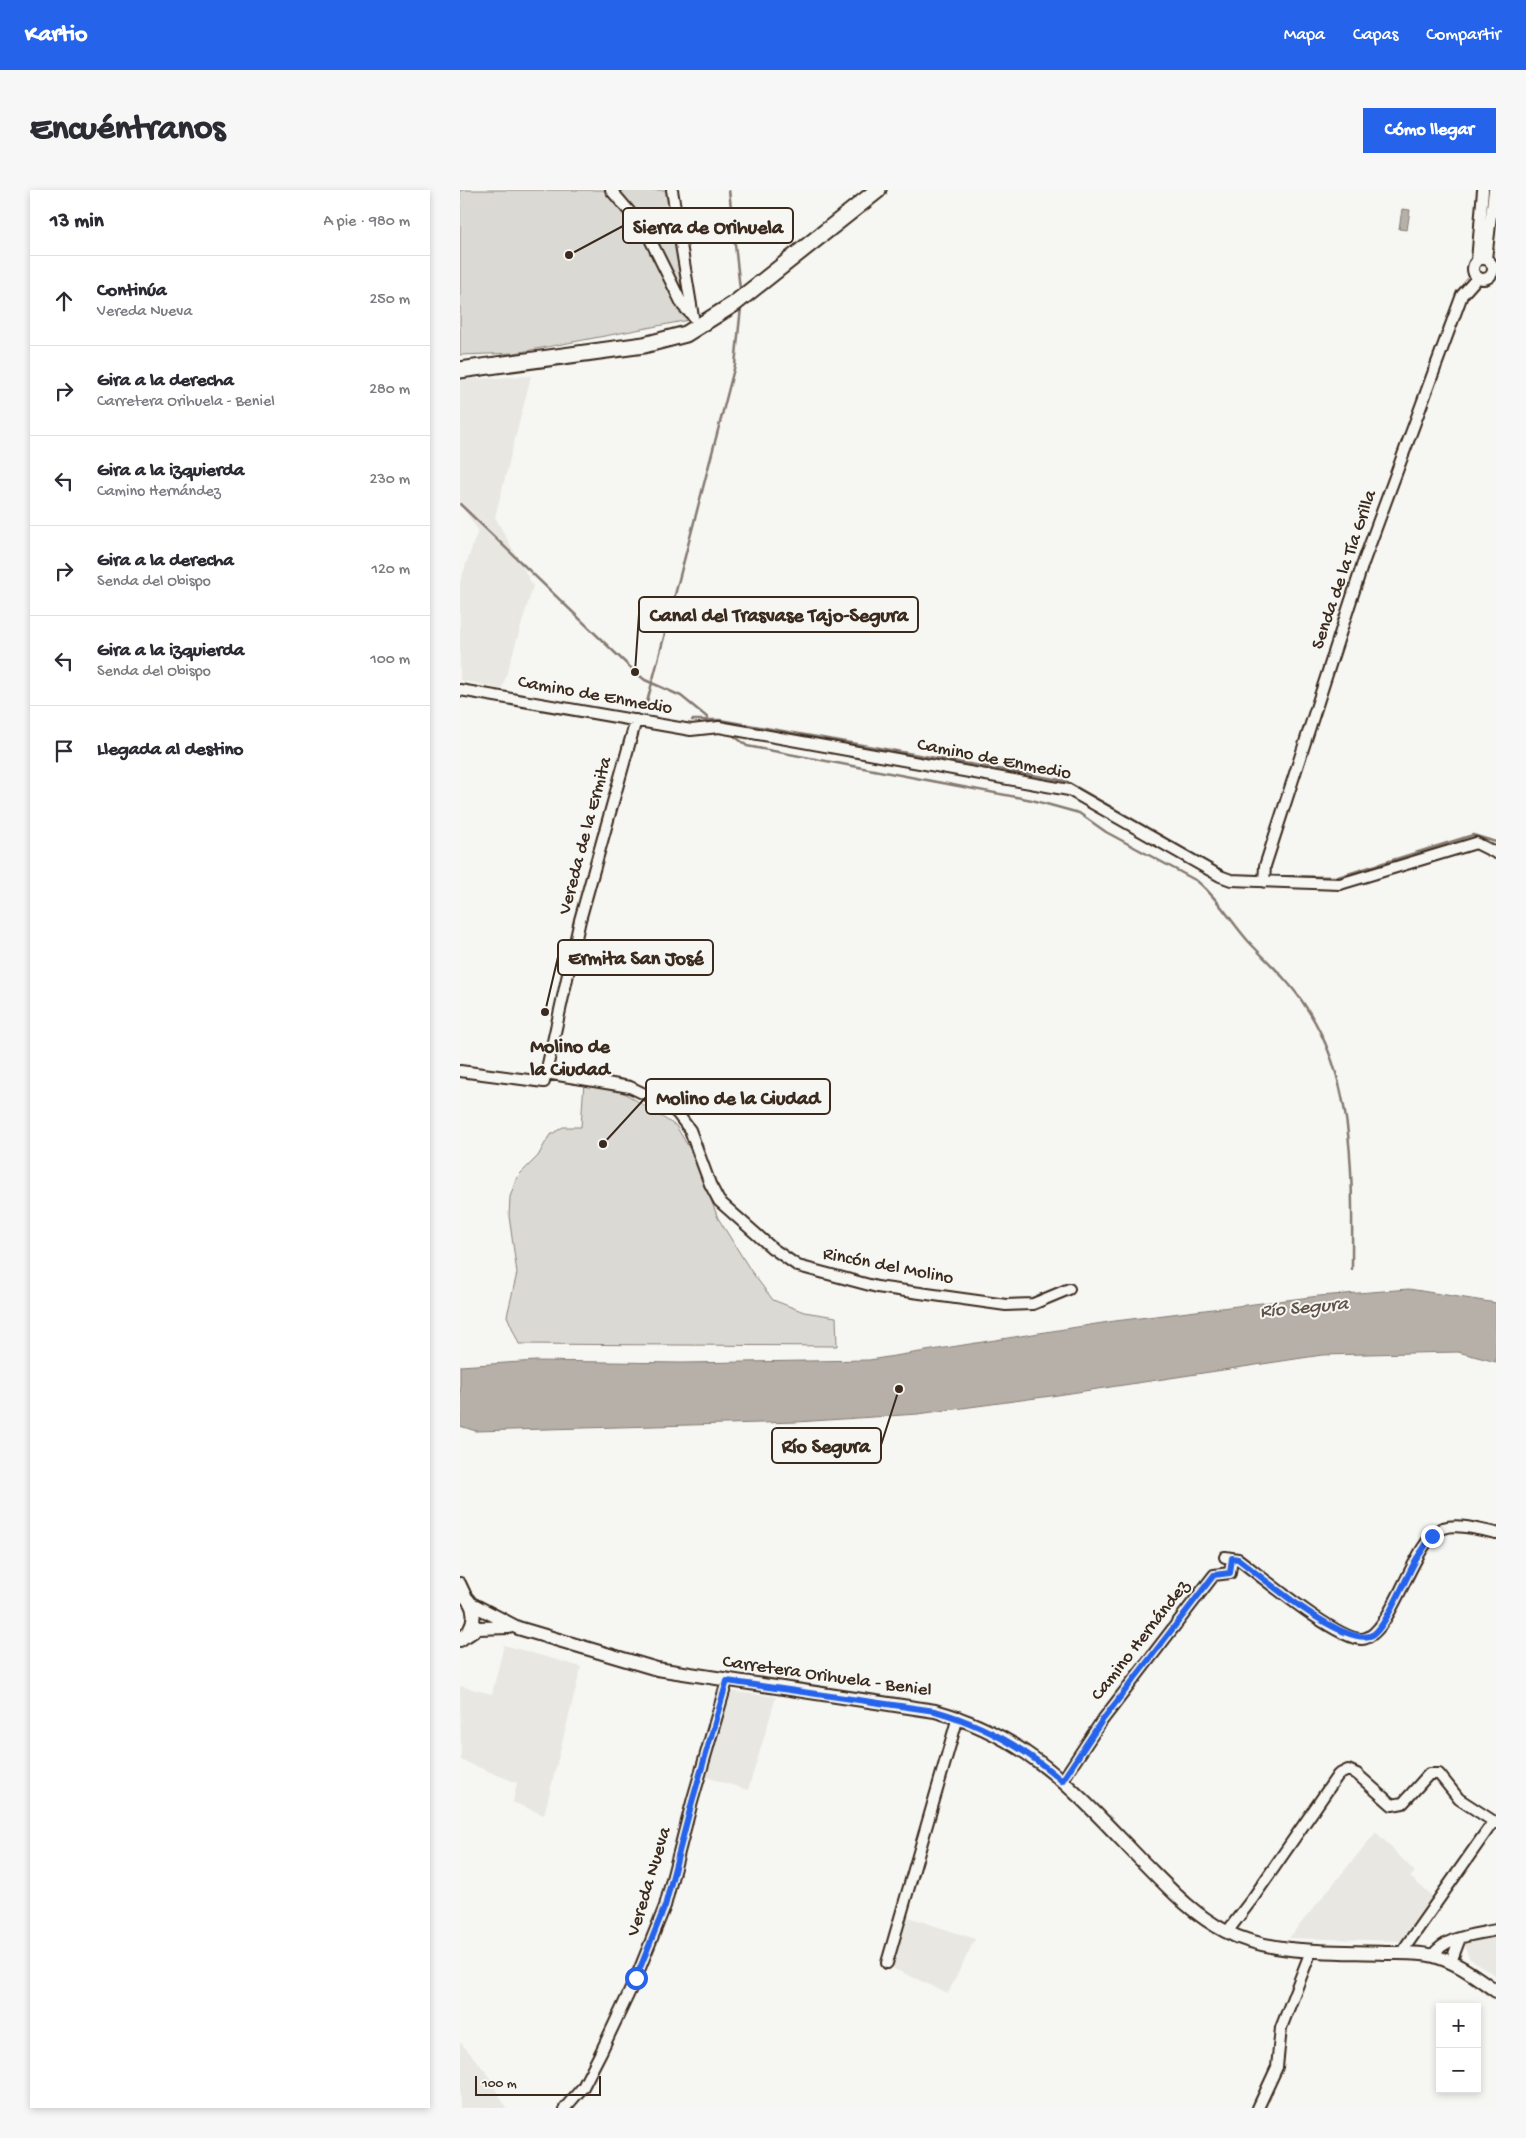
<!DOCTYPE html>
<html lang="es">
<head>
<meta charset="utf-8">
<style>
	:root { --surface:#fff; --page:#f7f7f7; --text:#2b2b33; --muted:#7c7c81; --line:#e1e1e2; --accent:#2563eb }
	body { margin:0; font-family:"Gochi Hand",sans-serif; background:var(--page); color:var(--text) }
	.controls { position:absolute; right:15px; bottom:15px; display:grid; overflow:hidden; border-radius:0px; box-shadow:0 2px 8px #0003 }
	.controls button { width:45px; height:45px; display:grid; place-items:center; padding:0; border:0; border-bottom:1px solid var(--line); background:var(--surface); color:var(--text); font:25px sans-serif }
	.scale { position:absolute; left:15px; bottom:12px; width:126px; box-sizing:border-box; padding-left:5px; border:2px solid #3b2a1e; border-top:0; font-size:14px; line-height:18px; white-space:nowrap; color:#3b2a1e; -webkit-text-stroke:4px #f6f6f2; paint-order:stroke }
	.stop { position:absolute; width:15px; height:15px; margin:-11px; border:4px solid #2563eb; border-radius:50%; background:#fff }
	.stop.end { background:#2563eb; border-color:#fff; box-shadow:0 1px 5px #0008 }
	.list { margin:0; padding:0; list-style:none }
	h2 { display:flex; justify-content:space-between; align-items:center; height:65px; margin:0; padding:0 20px; font-size:21px }
	h2 small { font-size:16px; font-weight:400; color:var(--muted) }
	.list li { display:grid; grid-template-columns:32px 1fr auto; gap:15px; align-items:center; box-sizing:border-box; height:90px; padding:0 20px; border-top:1px solid var(--line) }
	.list b { display:block; font-size:19px; white-space:nowrap }
	.list p { margin:0; font-size:16px; white-space:nowrap; color:var(--muted) }
	.list em { font-size:16px; font-style:normal; color:var(--muted) }
	.icon { flex:none; width:28px; height:28px; fill:none; stroke:currentColor; stroke-width:2; stroke-linecap:round; stroke-linejoin:round }
	.map { position:relative; flex:none; width:1036px; height:1918px; overflow:hidden; border-radius:0px }
	header { display:flex; align-items:center; gap:30px; box-sizing:border-box; height:70px; padding:0 25px; background:var(--accent); color:#fff }
	header strong { font-size:24px }
	nav { display:flex; gap:28px; margin-inline-start:auto; font-size:18px }
	.intro { display:flex; align-items:center; justify-content:space-between; box-sizing:border-box; height:120px; padding:0 30px }
	h1 { margin:0; font-size:35px }
	.button { padding:12px 22px; border-radius:0px; background:var(--accent); color:#fff; font-size:18px; font-weight:700 }
	main { display:flex; gap:30px; padding:0 30px }
	aside { flex:1; background:var(--surface); border-radius:0px; box-shadow:0 2px 8px #0003 }
	.map>svg:first-child { display:block }
</style>
</head>
<body>
<header>
<strong>Kartio</strong>
<nav><a>Mapa</a><a>Capas</a><a>Compartir</a></nav>
</header>
<div class="intro"><h1>Encuéntranos</h1><a class="button">Cómo llegar</a></div>
<main>
<aside>
<h2>13 min<small>A pie · 980 m</small></h2>
<ul class="list">
<li><svg class="icon" aria-label="ahead" viewBox="0 0 24 24"><path d="M12 20V5M6 11l6-6 6 6"/></svg><div><b>Continúa</b><p>Vereda Nueva</p></div><em>250 m</em></li>
<li><svg class="icon" aria-label="right" viewBox="0 0 24 24"><path d="M7 20v-9h11M14 6l5 5-5 5"/></svg><div><b>Gira a la derecha</b><p>Carretera Orihuela - Beniel</p></div><em>280 m</em></li>
<li><svg class="icon" aria-label="left" viewBox="0 0 24 24"><path d="M17 20v-9H6M10 6l-5 5 5 5"/></svg><div><b>Gira a la izquierda</b><p>Camino Hernández</p></div><em>230 m</em></li>
<li><svg class="icon" aria-label="right" viewBox="0 0 24 24"><path d="M7 20v-9h11M14 6l5 5-5 5"/></svg><div><b>Gira a la derecha</b><p>Senda del Obispo</p></div><em>120 m</em></li>
<li><svg class="icon" aria-label="left" viewBox="0 0 24 24"><path d="M17 20v-9H6M10 6l-5 5 5 5"/></svg><div><b>Gira a la izquierda</b><p>Senda del Obispo</p></div><em>100 m</em></li>
<li><svg class="icon" aria-label="arrive" viewBox="0 0 24 24"><path d="M6 21V4h12l-3 4 3 4H6"/></svg><div><b>Llegada al destino</b></div></li>
</ul>
</aside>
<div class="map">
<svg width="1036" height="1918" viewBox="0 0 1036 1918">
	<rect width="100%" height="100%" fill="#f6f6f2"/>
	<filter id="ink" filterUnits="userSpaceOnUse"><feTurbulence type="fractalNoise" baseFrequency=".02" numOctaves="2"/><feDisplacementMap in="SourceGraphic" scale="10" xChannelSelector="R" yChannelSelector="G"/><feConvolveMatrix kernelMatrix="1 2 1 2 8 2 1 2 1" color-interpolation-filters="sRGB"/></filter>
	<g filter="url(#ink)">
		<path fill="#e8e7e2" d="M 71,186 L 35,327 L 73,396 L 42,499 L 0,490 L 0,392 L 18,340 L 0,314 L 0,190 Z
			M 44,1455 L 121,1477 L 84,1625 L 53,1612 L 57,1593 L 1,1570 L 0,1496 L 32,1504 Z
			M 268,1501 L 316,1507 L 288,1600 L 243,1586 Z
			M 916,1642 L 955,1682 L 950,1687 L 973,1707 L 943,1751 L 829,1748 Z
			M 445,1726 L 515,1749 L 488,1803 L 430,1777 Z
			M 1036,1746 L 1036,1786 L 1009,1768 L 1004,1753 Z
			M 0,1852 L 27,1883 L 46,1918 L 0,1918 Z"/>
		<path fill="#dad9d3" stroke="#8a8278" d="M 0,0 L 208,0 L 229,130 L 55,163 L 0,165 Z
			M 124,891 L 149,897 L 166,904 L 216,936 L 234,966 L 258,1028 L 291,1081 L 313,1110 L 344,1122 L 376,1127 L 377,1156 L 59,1154 L 47,1126 L 57,1083 L 49,1026 L 50,1007 L 57,987 L 78,966 L 89,946 L 103,937 L 121,937 Z"/>
		<path fill="#b6b0a9" stroke="#857a71" d="M 942,19 L 950,20 L 947,40 L 939,39 Z
			M 949,1099 L 1036,1113 L 1036,1172 L 998,1162 L 862,1165 L 591,1206 L 458,1224 L 337,1232 L 16,1241 L 0,1236 L 0,1176 L 76,1171 L 222,1173 L 409,1170 L 655,1131 L 859,1106 Z"/>
		<g fill="none" stroke-linecap="round" stroke-linejoin="round">
			<path stroke="#857a71" stroke-width="2.5" d="M 269,0 L 280,99
				M 0,314 L 175,482 L 185,490 L 221,506 L 248,528
				M 186,516 L 275,175 L 281,117
				M 232,530 L 260,530 L 606,591 L 770,685 L 800,686
				M 273,545 L 287,556 L 572,610 L 619,623 L 646,642 L 737,691 C 758,708 771,732 789,752 C 808,772 829,791 844,814 C 897,892 892,990 892,1079
				M 810,686 L 878,687 L 1013,645 L 1036,652"/>
			<g stroke="#3b2a1e" stroke-width="14">
				<path id="minor" d="M 151,0 L 186,41 L 223,116 L 233,126
					M 212,0 L 233,127
					M 1026,69 L 1034,0
					M1013 79a10 10 0 1 1 20 0a10 10 0 1 1-20 0Z
					M 1017,71 L 1023,0
					M 0,500 L 231,540 L 259,537 L 609,600 L 760,686 L 771,690 L 880,694 L 1016,653 L 1036,663
					M 804,692 L 805,676 L 902,376 L 1002,105 L 1018,87
					M 0,881 L 84,892 L 120,730 L 176,530
					M 86,883 L 170,897 L 201,912 L 217,923 L 230,940 L 250,994 L 259,1011 L 312,1058 L 338,1076 L 417,1097 L 546,1115 L 573,1114 L 609,1099
					M 765,1367 L 778,1369 C 801,1386 877,1450 902,1449 C 932,1447 953,1348 983,1338 C 999,1333 1020,1340 1036,1343
					M 0,1393 L 7,1408
					M 602,1591 L 641,1532 L 754,1385 L 770,1383 L 772,1368
					M 767,1742 L 793,1708 L 878,1585 L 888,1580 L 897,1584 L 932,1615 L 943,1613 L 969,1584 L 979,1584 L 999,1609 L 1036,1633
					M 941,1763 L 1033,1632
					M 972,1766 C 986,1746 1014,1745 1036,1740
					M 991,1772 L 1000,1748
					M 427,1773 L 498,1527
					M 105,1918 L 123,1897 L 141,1862 L 176,1788 L 205,1716 L 232,1612 L 267,1491
					M 798,1918 L 817,1877 L 821,1838 L 851,1761"/>
			</g>
			<g stroke="#3b2a1e" stroke-width="16">
				<path id="major" d="M 0,1403 C 19,1415 17,1438 0,1450
					M 10,1413 L 58,1438 L 197,1479 L 475,1521 C 570,1547 616,1603 682,1671 C 708,1697 732,1724 765,1741 C 810,1765 875,1761 925,1763 C 940,1763 959,1762 974,1766 C 997,1772 1016,1787 1036,1801
					M 6,1446 L 18,1438 L 49,1437"/>
			</g>
			<g stroke="#3b2a1e" stroke-width="19">
				<path id="highway" d="M 0,180 L 184,155 L 226,144 L 274,114 L 418,0"/>
			</g>
			<use href="#minor" stroke="#f6f6f2" stroke-width="10"/>
			<use href="#major" stroke="#f6f6f2" stroke-width="12"/>
			<use href="#highway" stroke="#f6f6f2" stroke-width="15"/>
		</g>
	</g>
	<g fill="none" stroke-linecap="round" stroke-linejoin="round" filter="url(#ink)">
		<path stroke="#2563eb" stroke-width="6" d="M 176,1788 L 205,1716 L 232,1612 L 267,1491 L 475,1521 C 524,1535 564,1557 602,1591 L 641,1532 L 754,1385 L 770,1383 L 772,1368 L 778,1369 C 801,1386 888,1462 914,1444 C 927,1434 947,1385 957,1368 C 962,1361 967,1353 972,1346"/>
	</g>
	<g text-anchor="middle" dominant-baseline="central" stroke-width="4" stroke-linejoin="round" paint-order="stroke">
		<g font-size="19" fill="#3b2a1e" stroke="#f6f6f2">
			<text transform="translate(885 380) rotate(-71)">Senda de la Tía Grilla</text>
			<text transform="translate(135 506) rotate(10)">Camino de Enmedio</text>
			<text transform="translate(534 570) rotate(11)">Camino de Enmedio</text>
			<text transform="translate(126 646) rotate(-75)">Vereda de la Ermita</text>
			<text transform="translate(428 1077) rotate(11)">Rincón del Molino</text>
			<text transform="translate(681 1451) rotate(-52)">Camino Hernández</text>
			<text transform="translate(367 1487) rotate(8)">Carretera Orihuela - Beniel</text>
			<text transform="translate(190 1692) rotate(-73)">Vereda Nueva</text>
		</g>
		<g font-size="20" font-weight="bold" fill="#3b2a1e" stroke="#f6f6f2">
			<text x="110" y="858">Molino de<tspan x="110" dy="23">la Ciudad</tspan></text>
		</g>
		<g font-size="20" font-style="italic" fill="#605248" stroke="#f6f6f2">
			<text transform="translate(844 1119) rotate(-5)">Río Segura</text>
		</g>
	</g>
	<path fill="none" stroke="#3b2a1e" stroke-width="2" d="M109 65L163 36M175 482L179 424M85 822L98 767M143 954L186 907M439 1199L421 1255"/>
	<g fill="#3b2a1e" stroke="#f6f6f2" stroke-width="2">
		<circle cx="109" cy="65" r="5"/>
		<circle cx="175" cy="482" r="5"/>
		<circle cx="85" cy="822" r="5"/>
		<circle cx="143" cy="954" r="5"/>
		<circle cx="439" cy="1199" r="5"/>
	</g>
	<g fill="#f6f6f2" stroke="#3b2a1e" stroke-width="2">
		<rect x="163" y="18" width="170" height="35" rx="5"/>
		<rect x="179" y="407" width="279" height="35" rx="5"/>
		<rect x="98" y="750" width="155" height="35" rx="5"/>
		<rect x="186" y="889" width="184" height="35" rx="5"/>
		<rect x="312" y="1238" width="109" height="35" rx="5"/>
	</g>
	<g font-size="20" text-anchor="middle" font-weight="bold" fill="#3b2a1e">
		<text x="248" y="43">Sierra de Orihuela</text>
		<text x="319" y="431">Canal del Trasvase Tajo-Segura</text>
		<text x="176" y="774">Ermita San José</text>
		<text x="278" y="914">Molino de la Ciudad</text>
		<text x="366" y="1262">Río Segura</text>
	</g>
</svg>
<div class="controls">
<button>+</button>
<button>−</button>
</div>
<div class="scale">100 m</div>
<div class="stop" style="left:176px;top:1788px"></div>
<div class="stop end" style="left:972px;top:1346px"></div>
</div>
</main>
</body>
</html>
